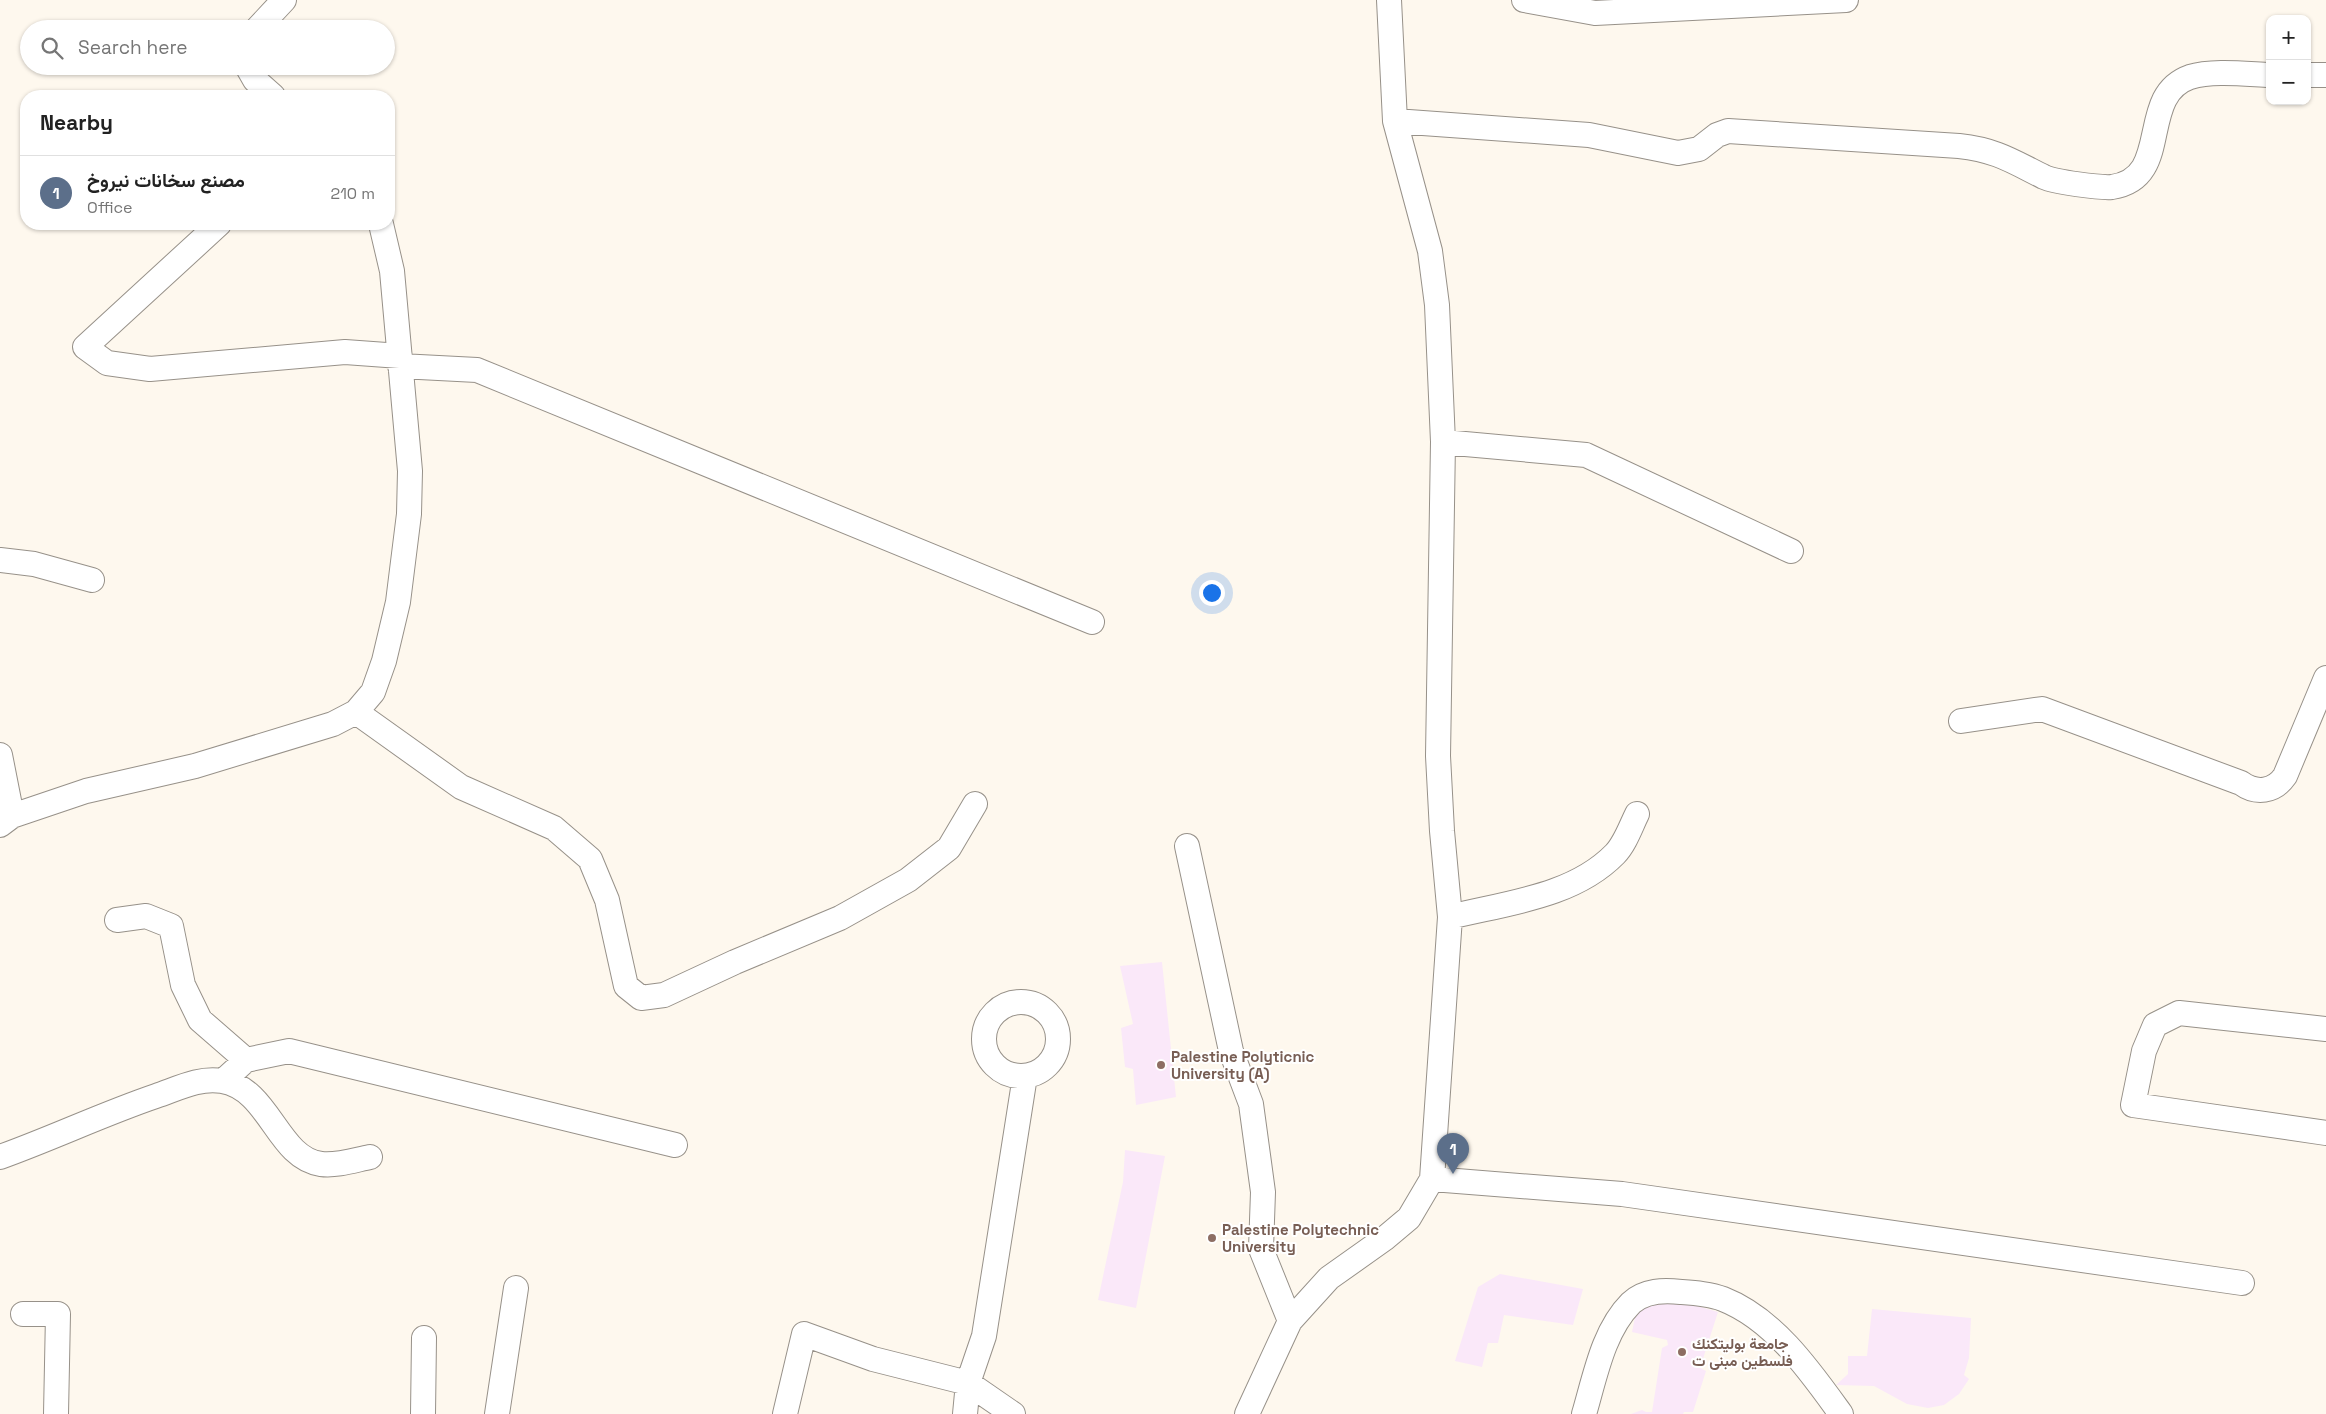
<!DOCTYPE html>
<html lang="en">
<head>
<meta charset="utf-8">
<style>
	:root { --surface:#fff; --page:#f2f2f2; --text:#222; --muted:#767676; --line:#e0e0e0; --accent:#746ae5 }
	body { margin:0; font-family:"Space Grotesk",Vazirmatn,sans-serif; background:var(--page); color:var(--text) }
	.controls { position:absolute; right:15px; top:15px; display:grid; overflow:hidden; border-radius:10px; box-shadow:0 1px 4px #0004 }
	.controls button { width:45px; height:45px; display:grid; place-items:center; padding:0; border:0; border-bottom:1px solid var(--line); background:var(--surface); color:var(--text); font:25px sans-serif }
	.you { position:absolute; left:1211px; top:592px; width:18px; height:18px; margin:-12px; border:4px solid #fff; border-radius:50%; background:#1a73e8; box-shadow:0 0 0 8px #1a73e833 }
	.badge { display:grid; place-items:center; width:32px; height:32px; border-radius:50%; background:var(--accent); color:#fff; font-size:16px; font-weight:700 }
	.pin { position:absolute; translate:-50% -41px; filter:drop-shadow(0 1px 2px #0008) }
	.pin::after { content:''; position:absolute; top:26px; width:18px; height:15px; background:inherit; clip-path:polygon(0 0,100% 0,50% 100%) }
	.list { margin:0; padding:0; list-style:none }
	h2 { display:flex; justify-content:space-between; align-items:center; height:65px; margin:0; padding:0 20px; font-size:21px }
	h2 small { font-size:16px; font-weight:400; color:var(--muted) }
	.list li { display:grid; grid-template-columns:32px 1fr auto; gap:15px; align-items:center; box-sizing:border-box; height:75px; padding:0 20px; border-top:1px solid var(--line) }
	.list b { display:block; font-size:19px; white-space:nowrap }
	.list p { margin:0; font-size:16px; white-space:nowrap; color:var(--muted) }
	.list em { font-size:16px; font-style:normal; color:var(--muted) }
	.icon { flex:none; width:28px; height:28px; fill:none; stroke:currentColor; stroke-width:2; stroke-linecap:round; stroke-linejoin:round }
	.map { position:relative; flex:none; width:2326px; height:1414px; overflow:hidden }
	.search { position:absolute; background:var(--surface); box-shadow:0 1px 4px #0004; left:20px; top:20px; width:375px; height:55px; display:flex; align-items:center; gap:12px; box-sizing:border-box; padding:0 18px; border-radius:28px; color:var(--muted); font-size:19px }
	.panel { position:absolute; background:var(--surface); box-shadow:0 1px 4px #0004; left:20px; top:90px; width:375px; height:140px; border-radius:20px }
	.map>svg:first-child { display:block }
</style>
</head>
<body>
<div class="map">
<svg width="2326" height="1414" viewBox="0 0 2326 1414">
	<rect width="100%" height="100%" fill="#fef8ee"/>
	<path fill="#fae8f9" d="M 1162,962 L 1176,1097 L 1136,1105 L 1133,1069 L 1125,1067 L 1121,1028 L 1133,1024 L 1120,966 Z
		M 1125,1150 L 1165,1156 L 1136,1308 L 1098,1300 L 1123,1182 Z
		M 1500,1274 L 1583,1289 L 1573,1325 L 1504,1315 L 1498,1343 L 1488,1343 L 1482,1367 L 1455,1361 L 1478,1287 Z
		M 1639,1298 L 1687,1303 L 1718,1312 L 1700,1368 L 1706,1371 L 1693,1412 L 1684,1412 L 1683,1414 L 1631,1414 L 1642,1410 L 1646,1412 L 1652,1412 L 1662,1348 L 1668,1345 L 1667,1340 L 1632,1332 Z
		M 1872,1309 L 1971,1318 L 1969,1358 L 1964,1375 L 1969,1379 L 1959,1394 L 1944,1405 L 1928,1408 L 1907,1404 L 1874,1386 L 1836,1385 L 1848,1374 L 1848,1356 L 1867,1356 Z"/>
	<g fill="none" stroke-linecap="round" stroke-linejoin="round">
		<g stroke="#979189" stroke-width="26">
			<path id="minor" d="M 1524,0 L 1595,13 L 1846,0
				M 257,29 L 284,0
				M 247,66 L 255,80 L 273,96
				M 2307,75 L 2326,75
				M 1395,121 L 1589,135 L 1678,153 L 1699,149 L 1717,135 L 1728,131 L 1959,146 C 1996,150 2012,161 2044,177 C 2055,182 2100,188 2112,187 C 2174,178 2136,96 2190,77 C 2212,70 2246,74 2270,75
				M 219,224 L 85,347 L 107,363 L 150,369 L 345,352 L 400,356
				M 400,366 L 477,370 L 1092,622
				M 1443,442 L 1586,455 L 1791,551
				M 0,560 L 34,564 L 92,580
				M 356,712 L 461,787 L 554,828 L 590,859 L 607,900 L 626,986 L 641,998 L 664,995 L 735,962 L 840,918 L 908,880 L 949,848 L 975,804
				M 1961,721 L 2042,709 L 2241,783 C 2256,794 2274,792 2285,776 L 2326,678
				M 0,755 L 12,816
				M 0,825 L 12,816 L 86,791 L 195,766 L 333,724 L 356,712 L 373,692 L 384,661 L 398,602 L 409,514 L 410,471 L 392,271 L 381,224
				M 1187,846 L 1231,1051 L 1251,1104 L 1263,1192 L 1261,1249 L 1290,1321
				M 1450,917 C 1506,903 1573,897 1615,854 C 1625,844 1631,826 1637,814
				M 117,920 L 146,916 L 171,926 L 183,985 L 200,1020 L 246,1060
				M984 1039a37 37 0 1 1 74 0a37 37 0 1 1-74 0Z
				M 2326,1029 L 2179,1013 L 2155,1025 L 2144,1051 L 2133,1105 L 2326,1133
				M 223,1081 L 246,1060 L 289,1051 L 675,1145
				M 0,1157 C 53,1138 103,1114 156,1096 C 177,1089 199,1077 222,1081 C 270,1089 277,1158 321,1164 C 337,1166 355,1160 370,1157
				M 1432,1179 L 1622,1194 L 2242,1283
				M 23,1314 L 58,1314 L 56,1414
				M 423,1414 L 424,1338
				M 497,1414 L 516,1288
				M 785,1414 L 804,1334 L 873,1359 L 968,1383 L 1013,1414
				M 965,1414 L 968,1383 L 984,1336 L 1025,1076
				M 1247,1414 L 1290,1321 L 1329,1278 L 1384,1239 L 1409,1218 L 1432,1179 L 1450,917 L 1442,831 L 1438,756 L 1443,442 L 1437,305 L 1430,251 L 1395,121 L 1389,0
				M 1584,1414 C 1595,1377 1603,1331 1631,1303 C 1645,1290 1664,1290 1681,1292 C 1695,1293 1710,1294 1723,1299 C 1774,1319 1810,1371 1841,1414"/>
		</g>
		<use href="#minor" stroke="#fff" stroke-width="24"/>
	</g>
	<g fill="#8d6e63" stroke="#fff" stroke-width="2">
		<circle cx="1161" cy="1065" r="5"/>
		<circle cx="1212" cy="1238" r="5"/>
		<circle cx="1682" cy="1352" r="5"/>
	</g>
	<g text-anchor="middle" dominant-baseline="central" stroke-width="4" stroke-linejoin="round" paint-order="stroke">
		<g font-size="15" font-weight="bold" fill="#785e54" stroke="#fff" text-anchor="start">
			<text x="1171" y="1056">Palestine Polyticnic<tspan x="1171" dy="17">University (A)</tspan></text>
			<text x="1222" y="1229">Palestine Polytechnic<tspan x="1222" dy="17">University</tspan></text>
			<text x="1692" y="1343">جامعة بوليتكنك<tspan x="1692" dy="17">فلسطين مبنى ت</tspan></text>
		</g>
	</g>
</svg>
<div class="controls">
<button>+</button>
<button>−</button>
</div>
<div class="you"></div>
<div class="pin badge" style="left:1453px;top:1174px;background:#5c6f8a">1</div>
<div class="search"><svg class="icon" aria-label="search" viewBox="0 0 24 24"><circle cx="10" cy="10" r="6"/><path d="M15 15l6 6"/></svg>Search here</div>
<section class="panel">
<h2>Nearby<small></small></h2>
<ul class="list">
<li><span class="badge" style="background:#5c6f8a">1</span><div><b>مصنع سخانات نيروخ</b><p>Office</p></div><em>210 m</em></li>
</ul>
</section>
</div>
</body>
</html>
